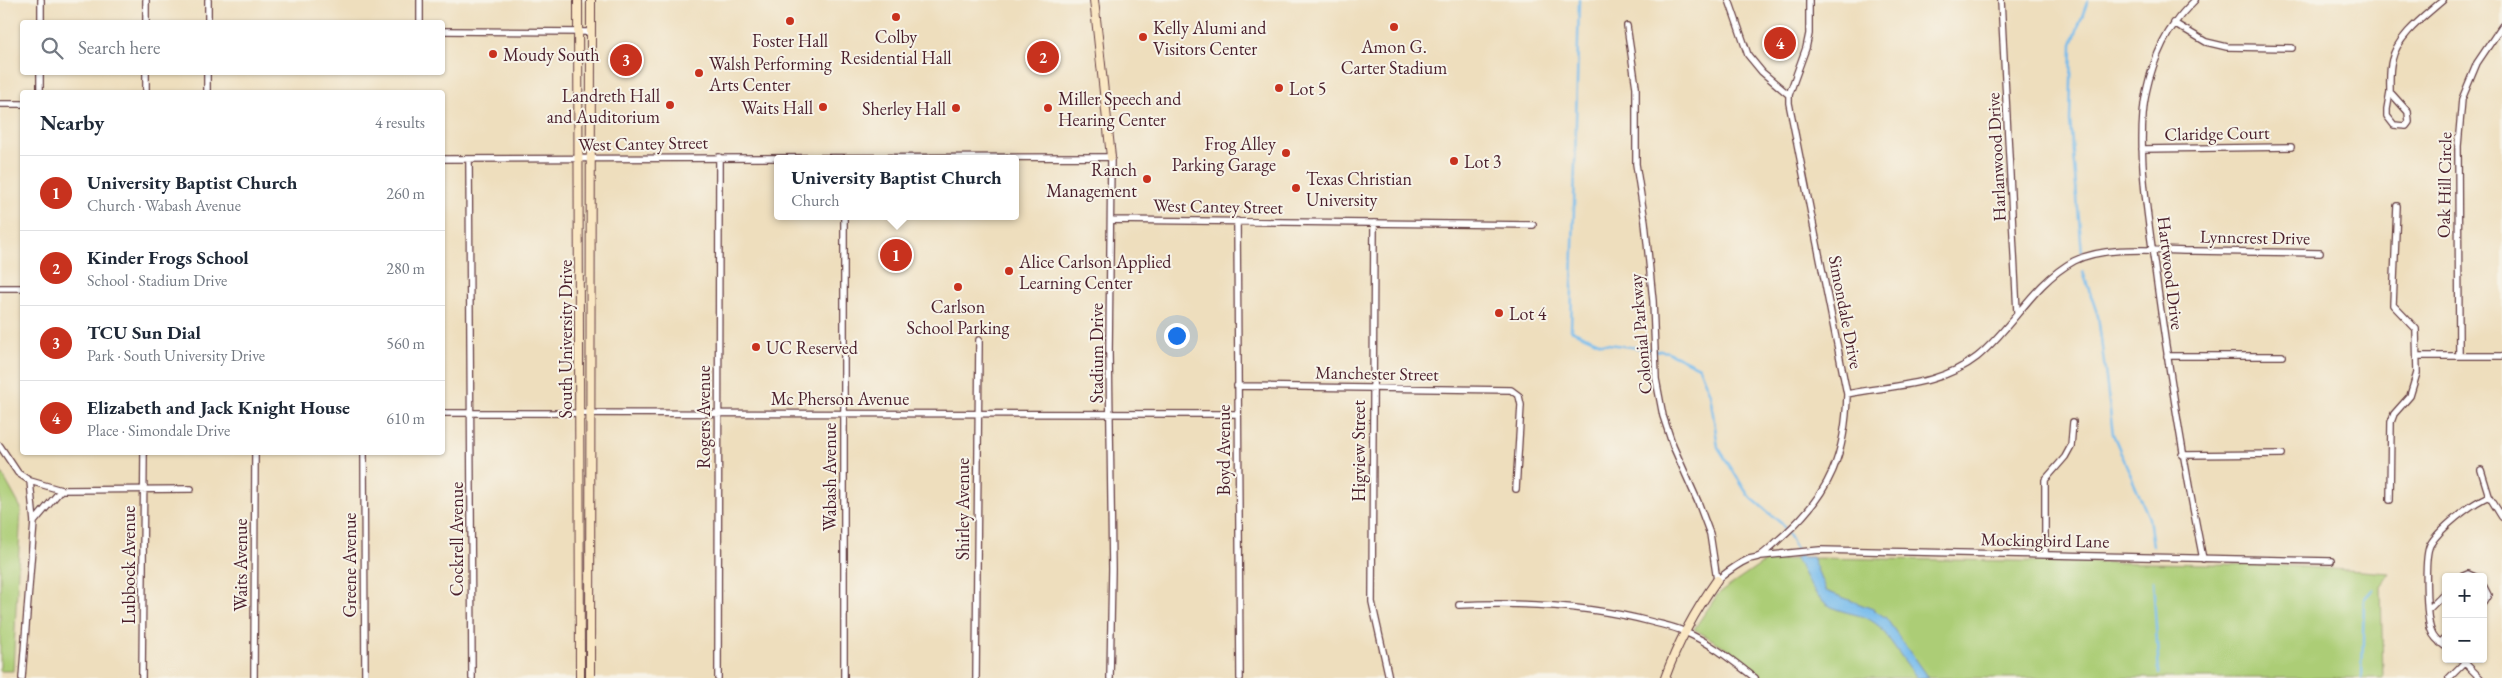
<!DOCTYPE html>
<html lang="en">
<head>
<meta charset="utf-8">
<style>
	:root { --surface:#fff; --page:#f2f2f3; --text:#1f2937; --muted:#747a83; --line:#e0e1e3; --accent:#c8321e }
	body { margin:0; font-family:"EB Garamond",serif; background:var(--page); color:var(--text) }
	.controls { position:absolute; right:15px; bottom:15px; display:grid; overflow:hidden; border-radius:5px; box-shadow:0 1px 4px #0004 }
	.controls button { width:45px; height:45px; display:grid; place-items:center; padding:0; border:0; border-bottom:1px solid var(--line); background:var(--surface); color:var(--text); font:25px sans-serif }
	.you { position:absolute; left:1176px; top:335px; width:18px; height:18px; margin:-12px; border:4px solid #fff; border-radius:50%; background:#1a73e8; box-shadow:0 0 0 8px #1a73e833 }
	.badge { display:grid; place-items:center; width:32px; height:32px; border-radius:50%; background:var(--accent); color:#fff; font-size:16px; font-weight:700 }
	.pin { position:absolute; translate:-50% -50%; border:2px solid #fff; box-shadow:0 1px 5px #0006 }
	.popup { position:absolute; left:774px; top:155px; width:245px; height:65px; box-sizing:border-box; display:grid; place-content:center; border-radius:5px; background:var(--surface); filter:drop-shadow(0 1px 4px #0005); font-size:16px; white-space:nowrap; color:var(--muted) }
	.popup b { font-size:19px; color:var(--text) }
	.popup::after { content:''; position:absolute; left:50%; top:100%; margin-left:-10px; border:10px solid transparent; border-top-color:var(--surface) }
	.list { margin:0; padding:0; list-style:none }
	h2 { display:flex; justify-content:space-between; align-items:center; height:65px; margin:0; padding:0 20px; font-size:21px }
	h2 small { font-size:16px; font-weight:400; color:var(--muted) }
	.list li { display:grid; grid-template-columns:32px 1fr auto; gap:15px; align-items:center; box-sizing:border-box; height:75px; padding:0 20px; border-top:1px solid var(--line) }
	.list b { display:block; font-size:19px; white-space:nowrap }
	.list p { margin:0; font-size:16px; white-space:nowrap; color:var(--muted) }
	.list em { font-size:16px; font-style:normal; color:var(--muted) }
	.icon { flex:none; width:28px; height:28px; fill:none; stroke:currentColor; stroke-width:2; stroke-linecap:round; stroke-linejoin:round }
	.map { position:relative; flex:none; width:2502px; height:678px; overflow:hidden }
	.search { position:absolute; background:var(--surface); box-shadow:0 1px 4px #0004; left:20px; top:20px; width:425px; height:55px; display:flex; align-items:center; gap:12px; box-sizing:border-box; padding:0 18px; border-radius:5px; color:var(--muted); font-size:19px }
	.panel { position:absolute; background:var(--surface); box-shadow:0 1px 4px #0004; left:20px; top:90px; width:425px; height:365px; border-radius:5px }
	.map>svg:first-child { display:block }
</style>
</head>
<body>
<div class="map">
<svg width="2502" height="678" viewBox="0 0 2502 678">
	<rect width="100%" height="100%" fill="#f7f3e8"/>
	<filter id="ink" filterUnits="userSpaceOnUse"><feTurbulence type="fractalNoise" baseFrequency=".02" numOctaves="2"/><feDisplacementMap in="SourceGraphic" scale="10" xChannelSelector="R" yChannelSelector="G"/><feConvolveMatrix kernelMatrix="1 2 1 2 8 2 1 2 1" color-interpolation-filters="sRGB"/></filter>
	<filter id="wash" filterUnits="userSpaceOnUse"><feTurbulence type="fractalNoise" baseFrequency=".0096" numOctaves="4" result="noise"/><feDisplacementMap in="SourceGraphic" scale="20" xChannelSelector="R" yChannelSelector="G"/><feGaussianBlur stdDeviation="1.12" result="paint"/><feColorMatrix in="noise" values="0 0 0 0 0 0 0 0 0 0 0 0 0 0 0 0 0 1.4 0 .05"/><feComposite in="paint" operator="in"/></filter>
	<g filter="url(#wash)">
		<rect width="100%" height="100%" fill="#eedebd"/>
		<path fill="#accd76" stroke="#7b7650" d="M619 60a7 7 0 1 1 14 0a7 7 0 1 1-14 0Z
			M 0,470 L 21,508 L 13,671 L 0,671 Z
			M 1811,558 L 2275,565 L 2390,573 L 2381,586 L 2383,678 L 1764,678 L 1730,650 L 1694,629 L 1718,594 L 1766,561 Z"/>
		<path fill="#76bbec" stroke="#606d8c" d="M 1795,557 L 1812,557 L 1826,591 L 1873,609 L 1886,618 L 1928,678 L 1917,678 L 1881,628 C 1865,614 1857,616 1839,610 C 1815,603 1806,577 1795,557 Z"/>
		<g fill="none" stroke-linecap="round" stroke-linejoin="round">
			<path stroke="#76bbec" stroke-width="2.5" d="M 1579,0 L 1571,330 L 1601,343 L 1668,352 L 1699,367 L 1710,394 L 1718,447 L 1748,495 L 1782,524 L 1802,559
				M 2082,252 L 2070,121 L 2072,44 L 2088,0
				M 2083,272 L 2098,316 L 2113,434 L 2149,518 L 2153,546
				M 2153,580 L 2159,674
				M 2362,678 L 2364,599 L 2373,589"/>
		</g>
	</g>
	<g filter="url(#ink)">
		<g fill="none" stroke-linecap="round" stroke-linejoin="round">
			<g stroke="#633c41" stroke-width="8">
				<path id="street" d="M 146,0 L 146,22
					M 420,0 L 420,22
					M 1729,0 L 1748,55 L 1762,72 L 1789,95
					M 2001,0 L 2017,312
					M 2195,0 C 2188,7 2180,15 2175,23 C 2157,47 2145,85 2143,115 C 2139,166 2149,225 2156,276 C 2169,371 2184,465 2203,559
					M 41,22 L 41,0
					M 208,22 L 208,0
					M 2174,23 L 2206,42 L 2227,47 L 2292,48
					M 1627,26 L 1636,87 L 1636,164 L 1645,222 L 1653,301 L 1656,379 L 1663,416 L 1673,446 L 1698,502 L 1710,534 L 1717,580 C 1727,572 1737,564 1749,559 C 1753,558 1757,558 1760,556 C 1769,550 1778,540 1786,533 C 1830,493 1846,453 1847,394 L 1789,103 L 1789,95 L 1806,48 L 1809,34 L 1809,0
					M 442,31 L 591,32
					M 146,72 L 146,92
					M 40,92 L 40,72
					M 207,92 L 207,72
					M 2390,92 C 2390,82 2389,70 2392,60 C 2397,36 2425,16 2443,0
					M 2390,92 L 2408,112 L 2409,122 L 2406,126 L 2394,125 L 2387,116 L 2387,109 Z
					M 0,104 L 22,104
					M 2142,149 L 2291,147
					M 442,159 L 1111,157 L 1109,354 L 1112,569 L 1110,678
					M 469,159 L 472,678
					M 844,216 L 844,678
					M 1112,220 L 1533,225
					M 1237,221 L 1240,678
					M 1374,223 L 1372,602 L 1389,678
					M 0,288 L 22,288
					M 2167,356 L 2282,356
					M 2418,356 L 2502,356
					M 2459,356 L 2458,146 L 2462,99 L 2477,63 L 2502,26
					M 1237,386 L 1511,390 L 1519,396 L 1521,405 L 1516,489
					M 1847,394 C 1891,385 1940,386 1977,357 C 2013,328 2032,284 2074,261 C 2106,245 2159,251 2194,251 C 2236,252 2278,252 2320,253
					M 442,413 L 1237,414
					M 0,446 L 18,473 L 30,481 L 34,522 L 22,678
					M 364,452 L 365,678
					M 2182,455 L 2282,454
					M 2481,470 L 2489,496 L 2502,517
					M 30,481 L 61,490 L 191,489
					M 2390,500 L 2391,422 L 2394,414 L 2410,396 L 2417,373 L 2416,329 L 2393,305 L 2397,206
					M 34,522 L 61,490
					M 2045,555 L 2045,480 L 2065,457 L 2071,446 L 2073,422
					M 1761,556 L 1820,550 L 2331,561
					M 2461,577 L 2468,574 L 2475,577
					M 2483,585 L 2488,595 L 2483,603
					M 1459,605 C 1524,602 1589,605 1652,622 C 1663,625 1675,627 1685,632 C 1711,643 1733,661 1755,678
					M 2428,610 L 2446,592
					M 2440,643 L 2446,637
					M 2446,647 C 2440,643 2433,637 2431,630 C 2426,617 2424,557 2430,545 C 2439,529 2472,503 2489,496
					M 2461,659 L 2480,678
					M 142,678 L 144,452
					M 254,678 L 255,452
					M 718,678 L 719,157
					M 976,678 L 979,340
					M 2449,678 L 2465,662"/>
			</g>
			<g stroke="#633c41" stroke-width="10">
				<path id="secondary" d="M 578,0 L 580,678
					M 1094,0 L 1111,157
					M 590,678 L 591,0
					M 1665,678 C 1678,642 1695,611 1717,580"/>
			</g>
			<use href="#street" stroke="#fff" stroke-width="5.5"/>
			<use href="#secondary" stroke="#fae7c3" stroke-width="8"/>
		</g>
	</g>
	<g fill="#c8321e" stroke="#f7f3e8" stroke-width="2">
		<circle cx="896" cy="17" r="5"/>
		<circle cx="790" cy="21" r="5"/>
		<circle cx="1394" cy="27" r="5"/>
		<circle cx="1143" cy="37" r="5"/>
		<circle cx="493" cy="54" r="5"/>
		<circle cx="699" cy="73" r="5"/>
		<circle cx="1279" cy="88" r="5"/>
		<circle cx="670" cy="105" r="5"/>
		<circle cx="823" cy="107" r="5"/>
		<circle cx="956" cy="108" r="5"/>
		<circle cx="1048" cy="108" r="5"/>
		<circle cx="1286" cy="153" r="5"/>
		<circle cx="1454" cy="161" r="5"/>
		<circle cx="1147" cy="179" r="5"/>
		<circle cx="1296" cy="188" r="5"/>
		<circle cx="1009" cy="271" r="5"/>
		<circle cx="958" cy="287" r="5"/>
		<circle cx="1499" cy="313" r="5"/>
		<circle cx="756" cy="347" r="5"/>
	</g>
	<g text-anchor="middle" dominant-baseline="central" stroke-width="4" stroke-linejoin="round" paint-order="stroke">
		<g font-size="18" fill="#4a1f2b" stroke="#f7f3e8" text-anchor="start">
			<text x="1153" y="27">Kelly Alumi and<tspan x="1153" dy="21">Visitors Center</tspan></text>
			<text x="896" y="36" text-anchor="middle">Colby<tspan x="896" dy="21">Residential Hall</tspan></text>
			<text x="790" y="40" text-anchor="middle">Foster Hall</text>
			<text x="1394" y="46" text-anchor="middle">Amon G.<tspan x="1394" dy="21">Carter Stadium</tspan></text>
			<text x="503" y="54">Moudy South</text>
			<text x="709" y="63">Walsh Performing<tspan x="709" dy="21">Arts Center</tspan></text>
			<text x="1289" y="88">Lot 5</text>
			<text x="660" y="95" text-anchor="end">Landreth Hall<tspan x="660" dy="21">and Auditorium</tspan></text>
			<text x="1058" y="98">Miller Speech and<tspan x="1058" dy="21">Hearing Center</tspan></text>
			<text x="813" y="107" text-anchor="end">Waits Hall</text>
			<text x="946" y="108" text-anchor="end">Sherley Hall</text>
			<text x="1276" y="143" text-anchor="end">Frog Alley<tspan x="1276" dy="21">Parking Garage</tspan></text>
			<text x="1464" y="161">Lot 3</text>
			<text x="1137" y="169" text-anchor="end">Ranch<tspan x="1137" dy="21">Management</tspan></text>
			<text x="1306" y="178">Texas Christian<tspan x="1306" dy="21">University</tspan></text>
			<text x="1019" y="261">Alice Carlson Applied<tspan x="1019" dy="21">Learning Center</tspan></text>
			<text x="958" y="306" text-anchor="middle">Carlson<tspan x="958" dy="21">School Parking</tspan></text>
			<text x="1509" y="313">Lot 4</text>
			<text x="766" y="347">UC Reserved</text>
		</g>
		<g font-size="18" fill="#4a1f2b" stroke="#f7f3e8">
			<text transform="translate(2217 133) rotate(-1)">Claridge Court</text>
			<text transform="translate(643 143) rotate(-1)">West Cantey Street</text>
			<text transform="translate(1996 157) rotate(-93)">Harlanwood Drive</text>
			<text transform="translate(2444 185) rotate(-89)">Oak Hill Circle</text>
			<text transform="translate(1218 206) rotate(1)">West Cantey Street</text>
			<text transform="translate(2255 237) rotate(1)">Lynncrest Drive</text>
			<text transform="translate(2171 273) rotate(83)">Hartwood Drive</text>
			<text transform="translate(1846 312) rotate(79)">Simondale Drive</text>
			<text transform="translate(1640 334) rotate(-95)">Colonial Parkway</text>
			<text transform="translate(565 339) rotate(-90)">South University Drive</text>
			<text transform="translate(1096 353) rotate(-90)">Stadium Drive</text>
			<text transform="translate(1377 373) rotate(1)">Manchester Street</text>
			<text x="840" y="398">Mc Pherson Avenue</text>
			<text transform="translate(703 417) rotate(-90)">Rogers Avenue</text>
			<text transform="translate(1223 450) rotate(-90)">Boyd Avenue</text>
			<text transform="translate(1358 451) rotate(-90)">Higview Street</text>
			<text transform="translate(829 477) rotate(-90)">Wabash Avenue</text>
			<text transform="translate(962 509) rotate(-90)">Shirley Avenue</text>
			<text transform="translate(456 539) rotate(-90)">Cockrell Avenue</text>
			<text transform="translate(2045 540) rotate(1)">Mockingbird Lane</text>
			<text transform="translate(128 565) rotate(-90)">Lubbock Avenue</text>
			<text transform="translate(240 565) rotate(-90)">Waits Avenue</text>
			<text transform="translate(349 565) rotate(-90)">Greene Avenue</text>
		</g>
	</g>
</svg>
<div class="controls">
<button>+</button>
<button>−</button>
</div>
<div class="you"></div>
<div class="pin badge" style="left:896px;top:255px">1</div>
<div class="popup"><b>University Baptist Church</b>Church</div>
<div class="pin badge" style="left:1043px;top:57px">2</div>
<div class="pin badge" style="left:626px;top:60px">3</div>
<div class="pin badge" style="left:1780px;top:43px">4</div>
<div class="search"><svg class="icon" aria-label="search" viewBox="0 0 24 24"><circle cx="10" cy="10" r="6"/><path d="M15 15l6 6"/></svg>Search here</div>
<section class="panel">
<h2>Nearby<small>4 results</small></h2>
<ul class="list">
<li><span class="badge">1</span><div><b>University Baptist Church</b><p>Church · Wabash Avenue</p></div><em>260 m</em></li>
<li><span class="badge">2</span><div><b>Kinder Frogs School</b><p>School · Stadium Drive</p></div><em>280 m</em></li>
<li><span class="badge">3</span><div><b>TCU Sun Dial</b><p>Park · South University Drive</p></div><em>560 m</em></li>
<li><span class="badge">4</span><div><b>Elizabeth and Jack Knight House</b><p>Place · Simondale Drive</p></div><em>610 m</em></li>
</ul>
</section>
</div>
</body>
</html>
